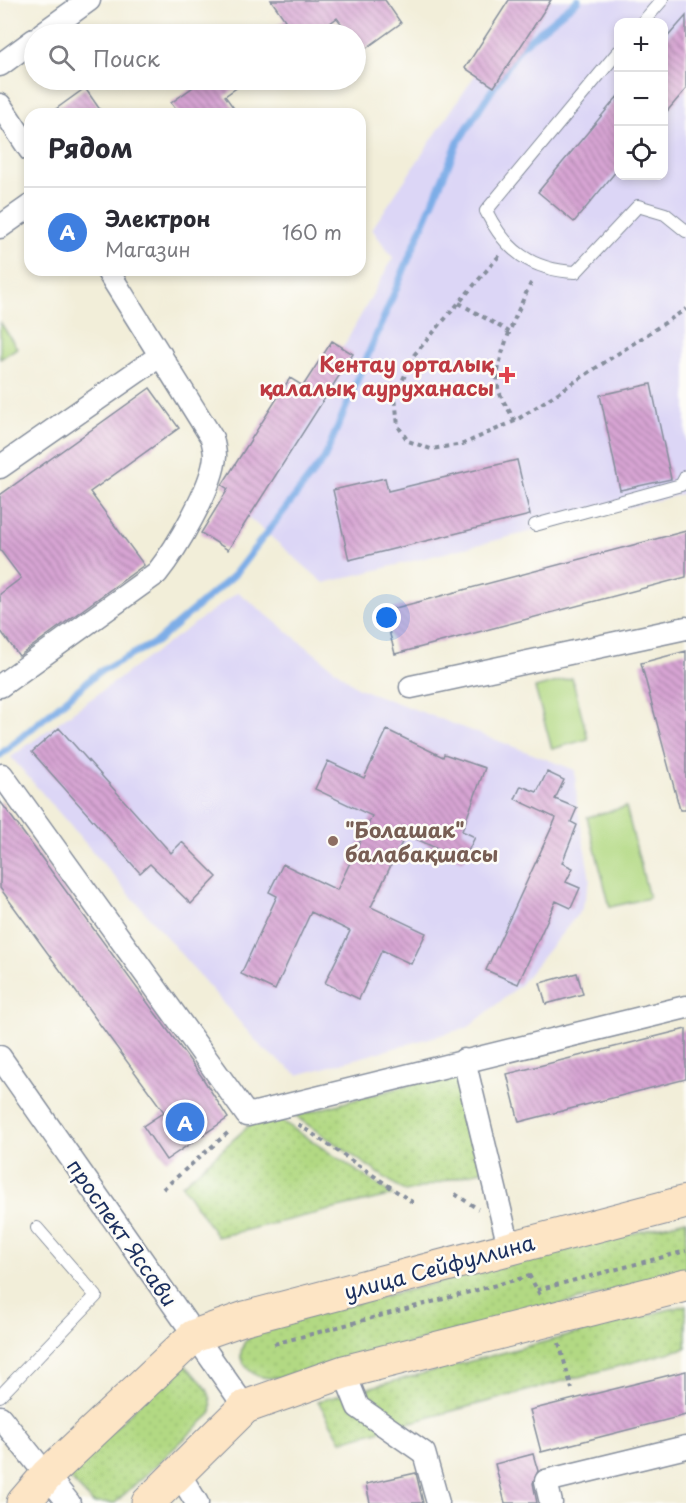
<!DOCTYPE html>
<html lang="ru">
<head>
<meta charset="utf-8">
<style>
	:root { --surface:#fff; --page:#f7f7f7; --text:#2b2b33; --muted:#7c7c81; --line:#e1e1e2; --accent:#1f6fb2 }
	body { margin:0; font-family:"Playpen Sans",sans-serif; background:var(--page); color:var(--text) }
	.controls { position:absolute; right:18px; top:18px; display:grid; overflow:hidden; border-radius:12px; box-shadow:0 3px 9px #0003 }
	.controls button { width:54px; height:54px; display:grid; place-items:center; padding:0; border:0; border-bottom:2px solid var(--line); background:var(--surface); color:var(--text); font:30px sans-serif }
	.you { position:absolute; left:387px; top:618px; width:21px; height:21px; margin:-15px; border:4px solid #fff; border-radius:50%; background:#1a73e8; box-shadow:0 0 0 9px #1a73e833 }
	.badge { display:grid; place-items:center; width:39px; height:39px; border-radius:50%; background:var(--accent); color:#fff; font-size:20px; font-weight:700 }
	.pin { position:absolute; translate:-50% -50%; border:3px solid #fff; box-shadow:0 2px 6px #0006 }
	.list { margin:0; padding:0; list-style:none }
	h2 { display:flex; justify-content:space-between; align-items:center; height:78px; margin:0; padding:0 24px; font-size:26px }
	h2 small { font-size:20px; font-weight:400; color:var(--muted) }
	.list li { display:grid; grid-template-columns:39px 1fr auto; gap:18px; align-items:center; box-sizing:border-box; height:90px; padding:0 24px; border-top:2px solid var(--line) }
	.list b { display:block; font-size:22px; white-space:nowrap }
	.list p { margin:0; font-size:20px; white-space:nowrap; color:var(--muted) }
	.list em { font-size:20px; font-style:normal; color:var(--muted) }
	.icon { flex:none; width:33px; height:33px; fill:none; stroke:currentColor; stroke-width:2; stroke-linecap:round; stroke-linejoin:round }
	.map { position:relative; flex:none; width:686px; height:1503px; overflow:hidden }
	.search { position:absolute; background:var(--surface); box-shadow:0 3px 9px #0003; left:24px; top:24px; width:342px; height:66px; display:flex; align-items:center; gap:15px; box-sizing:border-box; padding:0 21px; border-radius:33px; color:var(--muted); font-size:22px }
	.panel { position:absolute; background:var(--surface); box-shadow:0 3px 9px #0003; left:24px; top:108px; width:342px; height:168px; border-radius:18px }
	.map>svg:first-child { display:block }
</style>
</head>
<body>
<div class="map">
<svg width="686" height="1503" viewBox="0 0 686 1503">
	<defs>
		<pattern id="grass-dots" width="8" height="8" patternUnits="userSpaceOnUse" patternTransform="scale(1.5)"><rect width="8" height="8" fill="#b2d983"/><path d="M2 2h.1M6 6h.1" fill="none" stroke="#98bb74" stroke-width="1.8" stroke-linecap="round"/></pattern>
		<pattern id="building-back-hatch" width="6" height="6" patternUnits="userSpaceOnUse" patternTransform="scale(1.5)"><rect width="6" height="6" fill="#d7a4d3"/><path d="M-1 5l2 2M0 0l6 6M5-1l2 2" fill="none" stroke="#ae86ae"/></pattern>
	</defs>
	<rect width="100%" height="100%" fill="#fdfcf7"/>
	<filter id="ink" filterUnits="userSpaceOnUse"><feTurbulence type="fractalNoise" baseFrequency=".0167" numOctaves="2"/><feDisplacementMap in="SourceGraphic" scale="12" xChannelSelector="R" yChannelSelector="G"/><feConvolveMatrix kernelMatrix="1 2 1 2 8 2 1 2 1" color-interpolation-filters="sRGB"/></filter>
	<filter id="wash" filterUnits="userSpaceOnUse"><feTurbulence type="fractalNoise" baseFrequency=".008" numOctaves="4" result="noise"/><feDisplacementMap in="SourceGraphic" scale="24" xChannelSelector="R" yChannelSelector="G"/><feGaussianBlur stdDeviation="1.35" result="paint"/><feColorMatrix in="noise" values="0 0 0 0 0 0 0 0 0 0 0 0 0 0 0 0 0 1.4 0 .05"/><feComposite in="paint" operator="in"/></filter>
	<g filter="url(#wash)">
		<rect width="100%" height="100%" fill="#f2eed9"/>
		<path fill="#dcd6f6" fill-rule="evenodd" d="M 529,0 L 686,0 L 686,493 L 324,583 L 248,517 L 393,258 L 372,229 L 520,8 ZM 618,22 L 664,22 L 664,176 L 618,176 Z
			M 238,592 L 358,688 L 575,770 L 577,803 L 590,880 L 582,909 L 519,986 L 469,1027 L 298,1075 L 262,1048 L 11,757 Z"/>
		<path fill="url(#grass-dots)" stroke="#668470" stroke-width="1.5" d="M 457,1072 L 484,1170 L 406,1192 L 295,1116 Z
			M 276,1117 L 393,1195 L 217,1237 L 182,1185 L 251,1124 Z
			M 686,1220 L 686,1272 L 281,1377 C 262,1380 250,1376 241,1359 C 239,1335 260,1331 278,1323 Z
			M 686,1305 L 686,1348 L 341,1441 L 318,1401 Z
			M 182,1362 C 198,1379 215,1389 211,1414 L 115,1503 L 93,1503 L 70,1479 L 71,1471 Z"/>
		<path fill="#b2d983" stroke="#668470" stroke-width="1.5" d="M 0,322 L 17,348 L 0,359 Z
			M 572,678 L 588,739 L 552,749 L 535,688 Z
			M 626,807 L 649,898 L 610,907 L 587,817 Z"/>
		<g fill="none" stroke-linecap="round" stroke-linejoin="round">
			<path stroke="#7dade7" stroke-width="7" d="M 0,755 L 99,672 L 156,642 L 234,575 L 324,459 L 458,142 L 520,47 L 578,0"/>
		</g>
		<g id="blocks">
			<path fill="url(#building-back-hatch)" d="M 271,0 L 385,0 L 401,23 L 361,52 L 356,44 L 356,34 L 349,34 L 337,18 L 315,34 L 265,34 L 285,20 Z
				M 509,0 L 551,0 L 494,87 L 465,68 Z
				M 686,16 L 686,89 L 663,116 L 663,42 Z
				M 203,80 L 248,80 L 225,96 L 238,114 L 179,114 L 171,103 Z
				M 85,88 L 103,114 L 49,114 Z
				M 618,96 L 618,169 L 574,222 L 538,192 Z
				M 332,341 L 353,354 L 228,550 L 201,533 L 228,489 L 222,485 L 290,378 L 303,386 Z
				M 651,384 L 671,479 L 620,490 L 600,395 Z
				M 150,388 L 179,428 L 90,492 L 144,565 L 19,656 L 0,630 L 0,594 L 21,578 L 0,550 L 0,495 Z
				M 517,460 L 530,515 L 349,560 L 333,490 L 385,478 L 388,491 Z
				M 686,531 L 686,577 L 395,654 L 384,611 Z
				M 686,651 L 686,810 L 680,810 L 641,663 Z
				M 59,728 L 171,853 L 182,842 L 217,877 L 191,904 L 150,864 L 140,873 L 32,752 Z
				M 387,730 L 443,757 L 444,754 L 485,768 L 462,831 L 475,837 L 463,861 L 406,834 L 371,907 L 426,933 L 411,964 L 382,950 L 359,999 L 325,983 L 350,931 L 311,912 L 275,990 L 241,974 L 277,896 L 269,892 L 283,864 L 337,890 L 372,816 L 315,789 L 328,761 L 364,778 Z
				M 547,772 L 564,780 L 555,799 L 577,808 L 571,822 L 577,825 L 562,863 L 573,868 L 566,882 L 580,888 L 571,908 L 556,901 L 518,984 L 486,970 L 556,818 L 515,799 L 521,786 L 537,792 Z
				M 0,801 L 202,1077 L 228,1118 L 166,1160 L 143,1126 L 164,1112 L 0,888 Z
				M 577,973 L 583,994 L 546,1004 L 540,983 Z
				M 686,1029 L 686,1079 L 519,1122 L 507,1074 Z
				M 686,1371 L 686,1415 L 541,1452 L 530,1410 Z
				M 533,1454 L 538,1471 L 533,1483 L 537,1503 L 505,1503 L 495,1464 Z
				M 416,1473 L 423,1503 L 370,1503 L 366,1484 Z"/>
		</g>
	</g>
	<g filter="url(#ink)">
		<use href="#blocks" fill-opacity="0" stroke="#868e9c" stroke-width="1.5"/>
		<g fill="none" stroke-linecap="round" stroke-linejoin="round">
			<g stroke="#868e9c" stroke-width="14">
				<path id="lane" d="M 643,22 L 662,0
					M 618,52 L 486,211 C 506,251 531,270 576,272 L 638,206 L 665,214 L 686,231
					M 535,525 L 681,485 L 686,476
					M 0,1396 L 96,1296 L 37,1228"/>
			</g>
			<g stroke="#868e9c" stroke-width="25">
				<path id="street" d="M 42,34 L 89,0
					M 0,65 L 34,40
					M 0,105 L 30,150
					M 0,227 L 30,206
					M 0,467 L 161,355
					M 0,686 L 157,573 C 176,549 213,487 215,456 C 215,450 213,443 212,438 L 107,270
					M 411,687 L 686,628
					M 0,777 L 2,775 L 247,1115 L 686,1007
					M 0,1057 L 245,1407
					M 464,1060 L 509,1247
					M 344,1372 L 358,1407 L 424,1453 L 438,1503
					M 0,1417 L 69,1503
					M 178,1472 L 197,1503
					M 551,1503 L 546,1481 L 686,1447"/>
			</g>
			<g stroke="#868e9c" stroke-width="35">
				<path id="secondary" d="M 23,1503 L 47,1475 L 194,1336 L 245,1318 L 686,1202
					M 148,1503 L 245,1407 L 344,1372 L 686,1285"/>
			</g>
			<path stroke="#868e9c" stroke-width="4" stroke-dasharray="4.5 4.5" stroke-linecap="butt" d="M 499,256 L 414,355 L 395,397 L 398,426 L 408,441 L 431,449 L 463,444 L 515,421 L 686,309
				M 459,303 L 509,332
				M 515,421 C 510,411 500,398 498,387 C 493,362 521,303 533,279
				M 298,1124 L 415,1204
				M 163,1189 L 231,1130
				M 455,1194 L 478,1209
				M 529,1275 L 540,1295
				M 537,1290 L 686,1251
				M 559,1343 L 572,1389
				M 274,1344 L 530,1276"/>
			<use href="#lane" stroke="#fff" stroke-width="12"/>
			<use href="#street" stroke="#fff" stroke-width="22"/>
			<use href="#secondary" stroke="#fde5c5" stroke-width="33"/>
		</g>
	</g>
	<path fill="#e0444e" stroke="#fdfcf7" stroke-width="2" d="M504 366h6v6h6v6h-6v6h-6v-6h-6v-6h6z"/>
	<circle fill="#8d6e63" stroke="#fdfcf7" stroke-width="2" cx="333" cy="841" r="6"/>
	<g text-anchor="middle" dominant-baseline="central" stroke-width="5" stroke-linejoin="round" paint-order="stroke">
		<g font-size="21" font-weight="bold" fill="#be3a42" stroke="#fdfcf7" text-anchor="end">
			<text x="494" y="363">Кентау орталық<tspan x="494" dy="24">қалалық ауруханасы</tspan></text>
		</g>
		<g font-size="21" font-weight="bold" fill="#785e54" stroke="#fdfcf7" text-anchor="start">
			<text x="345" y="829">"Болашак"<tspan x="345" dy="24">балабақшасы</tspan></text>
		</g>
		<g font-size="21" fill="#1b2f5e" stroke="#fdfcf7">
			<text transform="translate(123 1232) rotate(55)">проспект Яссави</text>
			<text transform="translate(439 1266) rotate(-15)">улица Сейфуллина</text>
		</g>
	</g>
</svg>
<div class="controls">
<button>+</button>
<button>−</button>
<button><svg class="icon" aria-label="locate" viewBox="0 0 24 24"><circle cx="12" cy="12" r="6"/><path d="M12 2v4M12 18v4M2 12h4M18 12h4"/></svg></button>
</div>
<div class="you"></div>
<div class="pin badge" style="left:185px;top:1122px;background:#3f7fe0">A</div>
<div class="search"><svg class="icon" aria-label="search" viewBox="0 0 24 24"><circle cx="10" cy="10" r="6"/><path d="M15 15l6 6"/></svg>Поиск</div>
<section class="panel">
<h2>Рядом<small></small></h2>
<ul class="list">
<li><span class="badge" style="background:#3f7fe0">A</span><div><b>Электрон</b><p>Магазин</p></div><em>160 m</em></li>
</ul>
</section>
</div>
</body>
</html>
